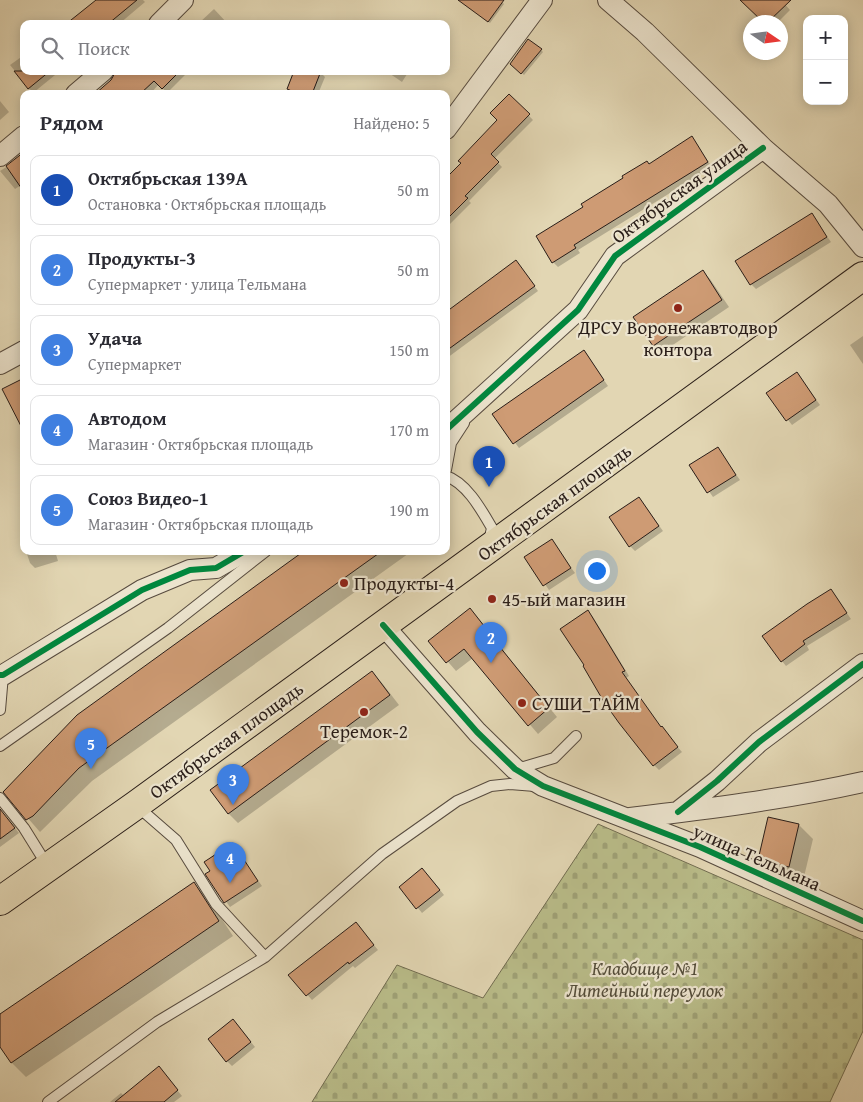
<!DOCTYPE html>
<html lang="ru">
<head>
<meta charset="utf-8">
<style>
	:root { --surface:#fff; --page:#f7f7f7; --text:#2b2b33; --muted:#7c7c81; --line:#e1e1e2; --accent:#7c3aed }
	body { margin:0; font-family:"Gentium Book Plus",serif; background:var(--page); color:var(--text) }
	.controls { position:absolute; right:15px; top:15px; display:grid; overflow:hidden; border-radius:10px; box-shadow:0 2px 12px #0003 }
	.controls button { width:45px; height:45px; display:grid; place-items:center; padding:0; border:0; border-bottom:1px solid var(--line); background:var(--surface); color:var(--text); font:25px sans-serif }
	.compass { position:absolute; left:743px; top:15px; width:45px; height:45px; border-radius:50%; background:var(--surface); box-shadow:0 2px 12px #0003; rotate:103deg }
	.you { position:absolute; left:596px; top:570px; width:18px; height:18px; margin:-12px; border:4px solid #fff; border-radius:50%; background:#1a73e8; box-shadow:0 0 0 8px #1a73e833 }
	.badge { display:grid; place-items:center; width:32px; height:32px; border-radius:50%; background:var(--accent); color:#fff; font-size:16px; font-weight:700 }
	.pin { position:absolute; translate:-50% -41px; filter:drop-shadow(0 1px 2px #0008) }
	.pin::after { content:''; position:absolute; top:26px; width:18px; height:15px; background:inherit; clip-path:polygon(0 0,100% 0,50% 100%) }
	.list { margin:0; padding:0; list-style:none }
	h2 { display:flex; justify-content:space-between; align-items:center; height:65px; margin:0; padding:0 20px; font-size:21px }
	h2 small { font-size:16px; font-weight:400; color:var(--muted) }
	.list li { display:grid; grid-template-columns:32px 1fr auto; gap:15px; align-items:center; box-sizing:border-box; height:70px; margin:0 10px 10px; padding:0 10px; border:1px solid var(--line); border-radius:10px }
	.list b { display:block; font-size:19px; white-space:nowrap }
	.list p { margin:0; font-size:16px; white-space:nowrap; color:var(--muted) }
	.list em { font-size:16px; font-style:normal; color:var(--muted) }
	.icon { flex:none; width:28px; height:28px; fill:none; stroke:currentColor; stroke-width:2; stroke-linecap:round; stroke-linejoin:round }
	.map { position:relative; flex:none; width:863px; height:1102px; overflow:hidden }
	.search { position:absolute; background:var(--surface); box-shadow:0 2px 12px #0003; left:20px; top:20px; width:430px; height:55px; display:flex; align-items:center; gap:12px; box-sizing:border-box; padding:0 18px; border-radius:10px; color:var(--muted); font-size:19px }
	.panel { position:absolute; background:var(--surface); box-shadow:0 2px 12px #0003; left:20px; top:90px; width:430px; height:465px; border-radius:10px }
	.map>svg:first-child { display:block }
</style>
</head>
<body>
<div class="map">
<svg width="863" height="1102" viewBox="0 0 863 1102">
	<defs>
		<pattern id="cemetery-stones" width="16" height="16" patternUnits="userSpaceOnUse" patternTransform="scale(1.25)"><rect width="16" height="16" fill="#b9bc89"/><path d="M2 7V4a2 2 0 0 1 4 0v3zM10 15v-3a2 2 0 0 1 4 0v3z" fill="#9fa176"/></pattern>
	</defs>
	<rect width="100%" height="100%" fill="#e2d6b3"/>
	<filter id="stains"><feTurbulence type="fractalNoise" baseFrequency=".004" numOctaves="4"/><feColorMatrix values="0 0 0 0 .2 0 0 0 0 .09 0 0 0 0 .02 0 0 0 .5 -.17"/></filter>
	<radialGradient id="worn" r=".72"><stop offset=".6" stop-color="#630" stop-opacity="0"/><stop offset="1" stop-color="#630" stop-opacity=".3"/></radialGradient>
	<path fill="url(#cemetery-stones)" stroke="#716c50" d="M 598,824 L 863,940 L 863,1031 L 830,1102 L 312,1102 L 397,965 L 483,998 Z"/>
	<path fill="#0003" d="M 98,0 L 143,0 L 145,2 L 119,24 L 68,24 Z
		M 466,0 L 500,0 L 504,4 L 490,23 L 466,5 Z
		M 747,0 L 781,0 L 790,10 L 778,22 L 765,22 L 744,2 Z
		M 214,9 L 228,24 L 198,24 Z
		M 541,50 L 543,52 L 524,75 L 511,63 Z
		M 24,55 L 24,71 L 60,71 L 33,93 L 10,65 Z
		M 141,71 L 189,71 L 167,93 L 159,84 L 150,94 L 97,94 Z
		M 386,71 L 409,71 L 402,82 Z
		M 320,72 L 325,77 L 318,94 L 293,94 L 288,89 Z
		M 509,95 L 533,120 L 494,159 L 502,167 L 469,201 L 471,203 L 446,228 L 446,180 L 499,120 Z
		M 0,101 L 9,112 L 0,120 Z
		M 692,138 L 712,167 L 578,250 L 580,253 L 558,267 L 553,262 L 538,237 Z
		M 8,166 L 24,183 L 15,189 L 0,171 Z
		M 811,214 L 831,242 L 756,289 L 751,284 Z
		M 520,266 L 538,291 L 447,358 L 450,362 L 446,365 L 446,319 Z
		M 703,272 L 710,279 L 729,307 L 661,353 L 654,345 Z
		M 863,336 L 863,364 L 850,345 Z
		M 588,357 L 608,386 L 519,448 L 494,414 Z
		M 797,373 L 820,405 L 792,425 L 768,394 Z
		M 717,448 L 740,480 L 713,497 L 691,466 Z
		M 639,498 L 663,531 L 635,551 L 630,546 Z
		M 551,541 L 575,573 L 549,590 L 526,557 Z
		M 26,551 L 55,551 L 58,561 L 35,568 L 30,563 Z
		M 306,551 L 412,551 L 92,781 L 40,832 L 5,792 Z
		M 831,590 L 851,619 L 807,646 L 809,650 L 786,666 L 782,661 Z
		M 470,610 L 479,619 L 496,640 L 495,641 L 557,717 L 538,734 L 473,658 L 456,671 L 430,641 Z
		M 588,612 L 593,617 L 629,676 L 626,678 L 661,728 L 682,752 L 659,770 L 654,765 Z
		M 372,673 L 382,683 L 399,705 L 238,823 L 228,813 Z
		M 0,809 L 19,833 L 0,847 Z
		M 799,825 L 813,839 L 803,881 L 774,874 L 760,860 Z
		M 232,844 L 262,886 L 230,907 L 207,875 Z
		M 427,874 L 444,895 L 422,913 L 401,887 Z
		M 194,884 L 208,898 L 233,936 L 26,1077 L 12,1063 L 0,1045 L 0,1016 Z
		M 360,928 L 378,950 L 355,968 L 353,966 L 312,1000 L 290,975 Z
		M 237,1025 L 255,1047 L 232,1066 L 227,1061 Z
		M 163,1073 L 182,1096 L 174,1102 L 110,1102 L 121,1093 L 124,1096 Z"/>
	<path fill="#ce9b74" stroke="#291d18" d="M 96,0 L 137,0 L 108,24 L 66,24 Z
		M 458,0 L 504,0 L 488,22 Z
		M 740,0 L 791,0 L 768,22 L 763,22 Z
		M 528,39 L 542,49 L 521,74 L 510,64 Z
		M 14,71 L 50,71 L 28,89 Z
		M 116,71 L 180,71 L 162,89 L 154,81 L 140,94 L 95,94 L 111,80 Z
		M 294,71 L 321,71 L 312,94 L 299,94 L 287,89 Z
		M 509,94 L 530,114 L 491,154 L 499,162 L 465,196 L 468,198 L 446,220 L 446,178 L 461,163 L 458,161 L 497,120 L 490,113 Z
		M 692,136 L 708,162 L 574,245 L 576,248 L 552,263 L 536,236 L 583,207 L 581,204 L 623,178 L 622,176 L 647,161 L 649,164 Z
		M 24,152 L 24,192 L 6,166 Z
		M 812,213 L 827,237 L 750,285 L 735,261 Z
		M 516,260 L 535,286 L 446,351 L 446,312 Z
		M 703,270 L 722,300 L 653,346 L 633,317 Z
		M 584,350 L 604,380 L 513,444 L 492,414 Z
		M 797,372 L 816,400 L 786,421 L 766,393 Z
		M 24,378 L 24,432 L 2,389 Z
		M 718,447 L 736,475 L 707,493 L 689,465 Z
		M 639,497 L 659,526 L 629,547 L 609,517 Z
		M 552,539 L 571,568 L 543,586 L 524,557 Z
		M 304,551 L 382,551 L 79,768 L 33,816 L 26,820 L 3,792 L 77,715 Z
		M 831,589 L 847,613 L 803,641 L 805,644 L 781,662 L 762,636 L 807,604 Z
		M 470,608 L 488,631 L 487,631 L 549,708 L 528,726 L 464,649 L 446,663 L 428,641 Z
		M 588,610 L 625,671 L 622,672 L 661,727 L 662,726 L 678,747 L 653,766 L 619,723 L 604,702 L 583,666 L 584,665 L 560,629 Z
		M 372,671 L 390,695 L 228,814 L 210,790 Z
		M 0,809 L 15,828 L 0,839 Z
		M 768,817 L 799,824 L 789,867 L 758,860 Z
		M 233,843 L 258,881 L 224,903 L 205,874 L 210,871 L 204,862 Z
		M 422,868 L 440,890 L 416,909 L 399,887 Z
		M 194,882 L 219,921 L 11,1063 L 0,1047 L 0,1014 Z
		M 356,922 L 374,945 L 349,964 L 348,962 L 306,996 L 288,975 Z
		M 233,1019 L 251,1042 L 226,1062 L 208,1039 Z
		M 159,1066 L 178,1090 L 164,1102 L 115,1102 Z"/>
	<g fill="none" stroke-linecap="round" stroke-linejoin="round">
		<g stroke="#574b3f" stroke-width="12">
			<path id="lane" d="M 446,470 L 451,443 L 464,423
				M 446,476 C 467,483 482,511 492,528 L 489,541
				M 0,710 L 3,675
				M 0,746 L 168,628 L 266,551
				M 517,769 L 554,758 L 576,736
				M 0,798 L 24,828 L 47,865
				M 137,806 L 176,840 L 216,904 L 265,957
				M 48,1102 L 157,1022 L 265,957 L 382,854 L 457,801 L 491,786 L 510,784 L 535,786"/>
		</g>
		<g stroke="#574b3f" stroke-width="22">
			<path id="street" d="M 608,0 L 645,32 L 763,148 L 828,204 L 863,247
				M 159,24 L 183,0
				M 76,94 L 103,71
				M 446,129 L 542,0
				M 0,156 L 24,136
				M 0,364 L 24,351
				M 446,430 L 578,310 L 615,256 L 763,148
				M 383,625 L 477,732 L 515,769 L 543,786 L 700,847 L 863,921
				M 0,675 L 3,675 L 142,590 L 190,570 L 216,568 L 245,551
				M 679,811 L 717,781 L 759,742 L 863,664
				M 630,818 C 707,809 787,799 863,782"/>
		</g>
		<g stroke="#291d18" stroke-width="30">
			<path id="primary" d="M 0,901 L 136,805 L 863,276"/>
		</g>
		<use href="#lane" stroke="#ece4ce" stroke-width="10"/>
		<use href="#street" stroke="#ece4ce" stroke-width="20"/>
		<use href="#primary" stroke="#e2d6b3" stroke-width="28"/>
		<g stroke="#ece4ce" stroke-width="9">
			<path id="cycleway" d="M 446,430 L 578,310 L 615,256 L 763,148
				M 383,625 L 477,732 L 515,769 L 543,786 L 700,847 L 863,921
				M 0,675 L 3,675 L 142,590 L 190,570 L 216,568 L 245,551
				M 678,812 L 717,781 L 759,742 L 863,664"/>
		</g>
		<use href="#cycleway" stroke="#00873e" stroke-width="6"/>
	</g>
	<g fill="#8f2418" stroke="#ece4ce" stroke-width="2">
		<circle cx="678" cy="308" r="5"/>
		<circle cx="344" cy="583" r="5"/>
		<circle cx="492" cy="599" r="5"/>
		<circle cx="522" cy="703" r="5"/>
		<circle cx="364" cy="712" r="5"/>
	</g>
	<g text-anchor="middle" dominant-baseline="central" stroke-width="4.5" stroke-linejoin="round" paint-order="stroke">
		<g font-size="19" fill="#291d18" stroke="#ece4ce">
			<text transform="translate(679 191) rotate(-36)">Октябрьская улица</text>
			<text transform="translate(554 502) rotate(-36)">Октябрьская площадь</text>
			<text transform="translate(226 740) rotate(-36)">Октябрьская площадь</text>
			<text transform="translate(757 857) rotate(24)">улица Тельмана</text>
		</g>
		<g font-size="19" fill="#291d18" stroke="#ece4ce" text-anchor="start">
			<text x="678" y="327" text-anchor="middle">ДРСУ Воронежавтодвор<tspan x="678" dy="22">контора</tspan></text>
			<text x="354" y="583">Продукты-4</text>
			<text x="502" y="599">45-ый магазин</text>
			<text x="532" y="703">СУШИ_ТАЙМ</text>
			<text x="364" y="731" text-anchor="middle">Теремок-2</text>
		</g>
		<g font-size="19" font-style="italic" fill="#544d3a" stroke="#ece4ce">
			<text x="645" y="968">Кладбище №1<tspan x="645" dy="22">Литейный переулок</tspan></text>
		</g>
	</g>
	<rect width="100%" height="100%" filter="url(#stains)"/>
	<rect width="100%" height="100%" fill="url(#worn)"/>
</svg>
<div class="controls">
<button>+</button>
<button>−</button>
</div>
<svg class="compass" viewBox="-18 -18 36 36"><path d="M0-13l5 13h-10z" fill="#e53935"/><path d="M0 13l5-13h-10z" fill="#7c7c81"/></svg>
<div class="you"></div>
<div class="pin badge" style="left:489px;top:487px;background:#1a4fb4">1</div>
<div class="pin badge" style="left:491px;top:663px;background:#3f7fe0">2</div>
<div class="pin badge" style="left:233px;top:805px;background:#3f7fe0">3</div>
<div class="pin badge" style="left:230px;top:883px;background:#3f7fe0">4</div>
<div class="pin badge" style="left:91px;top:769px;background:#3f7fe0">5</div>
<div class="search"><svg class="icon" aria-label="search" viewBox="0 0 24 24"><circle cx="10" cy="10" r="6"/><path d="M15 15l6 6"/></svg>Поиск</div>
<section class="panel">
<h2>Рядом<small>Найдено: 5</small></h2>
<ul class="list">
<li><span class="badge" style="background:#1a4fb4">1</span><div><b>Октябрьская 139А</b><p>Остановка · Октябрьская площадь</p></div><em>50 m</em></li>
<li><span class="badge" style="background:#3f7fe0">2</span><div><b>Продукты-3</b><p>Супермаркет · улица Тельмана</p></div><em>50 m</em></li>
<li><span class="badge" style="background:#3f7fe0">3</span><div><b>Удача</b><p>Супермаркет</p></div><em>150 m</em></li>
<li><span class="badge" style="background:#3f7fe0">4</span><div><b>Автодом</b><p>Магазин · Октябрьская площадь</p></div><em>170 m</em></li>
<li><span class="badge" style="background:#3f7fe0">5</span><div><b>Союз Видео-1</b><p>Магазин · Октябрьская площадь</p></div><em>190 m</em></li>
</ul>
</section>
</div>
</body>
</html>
